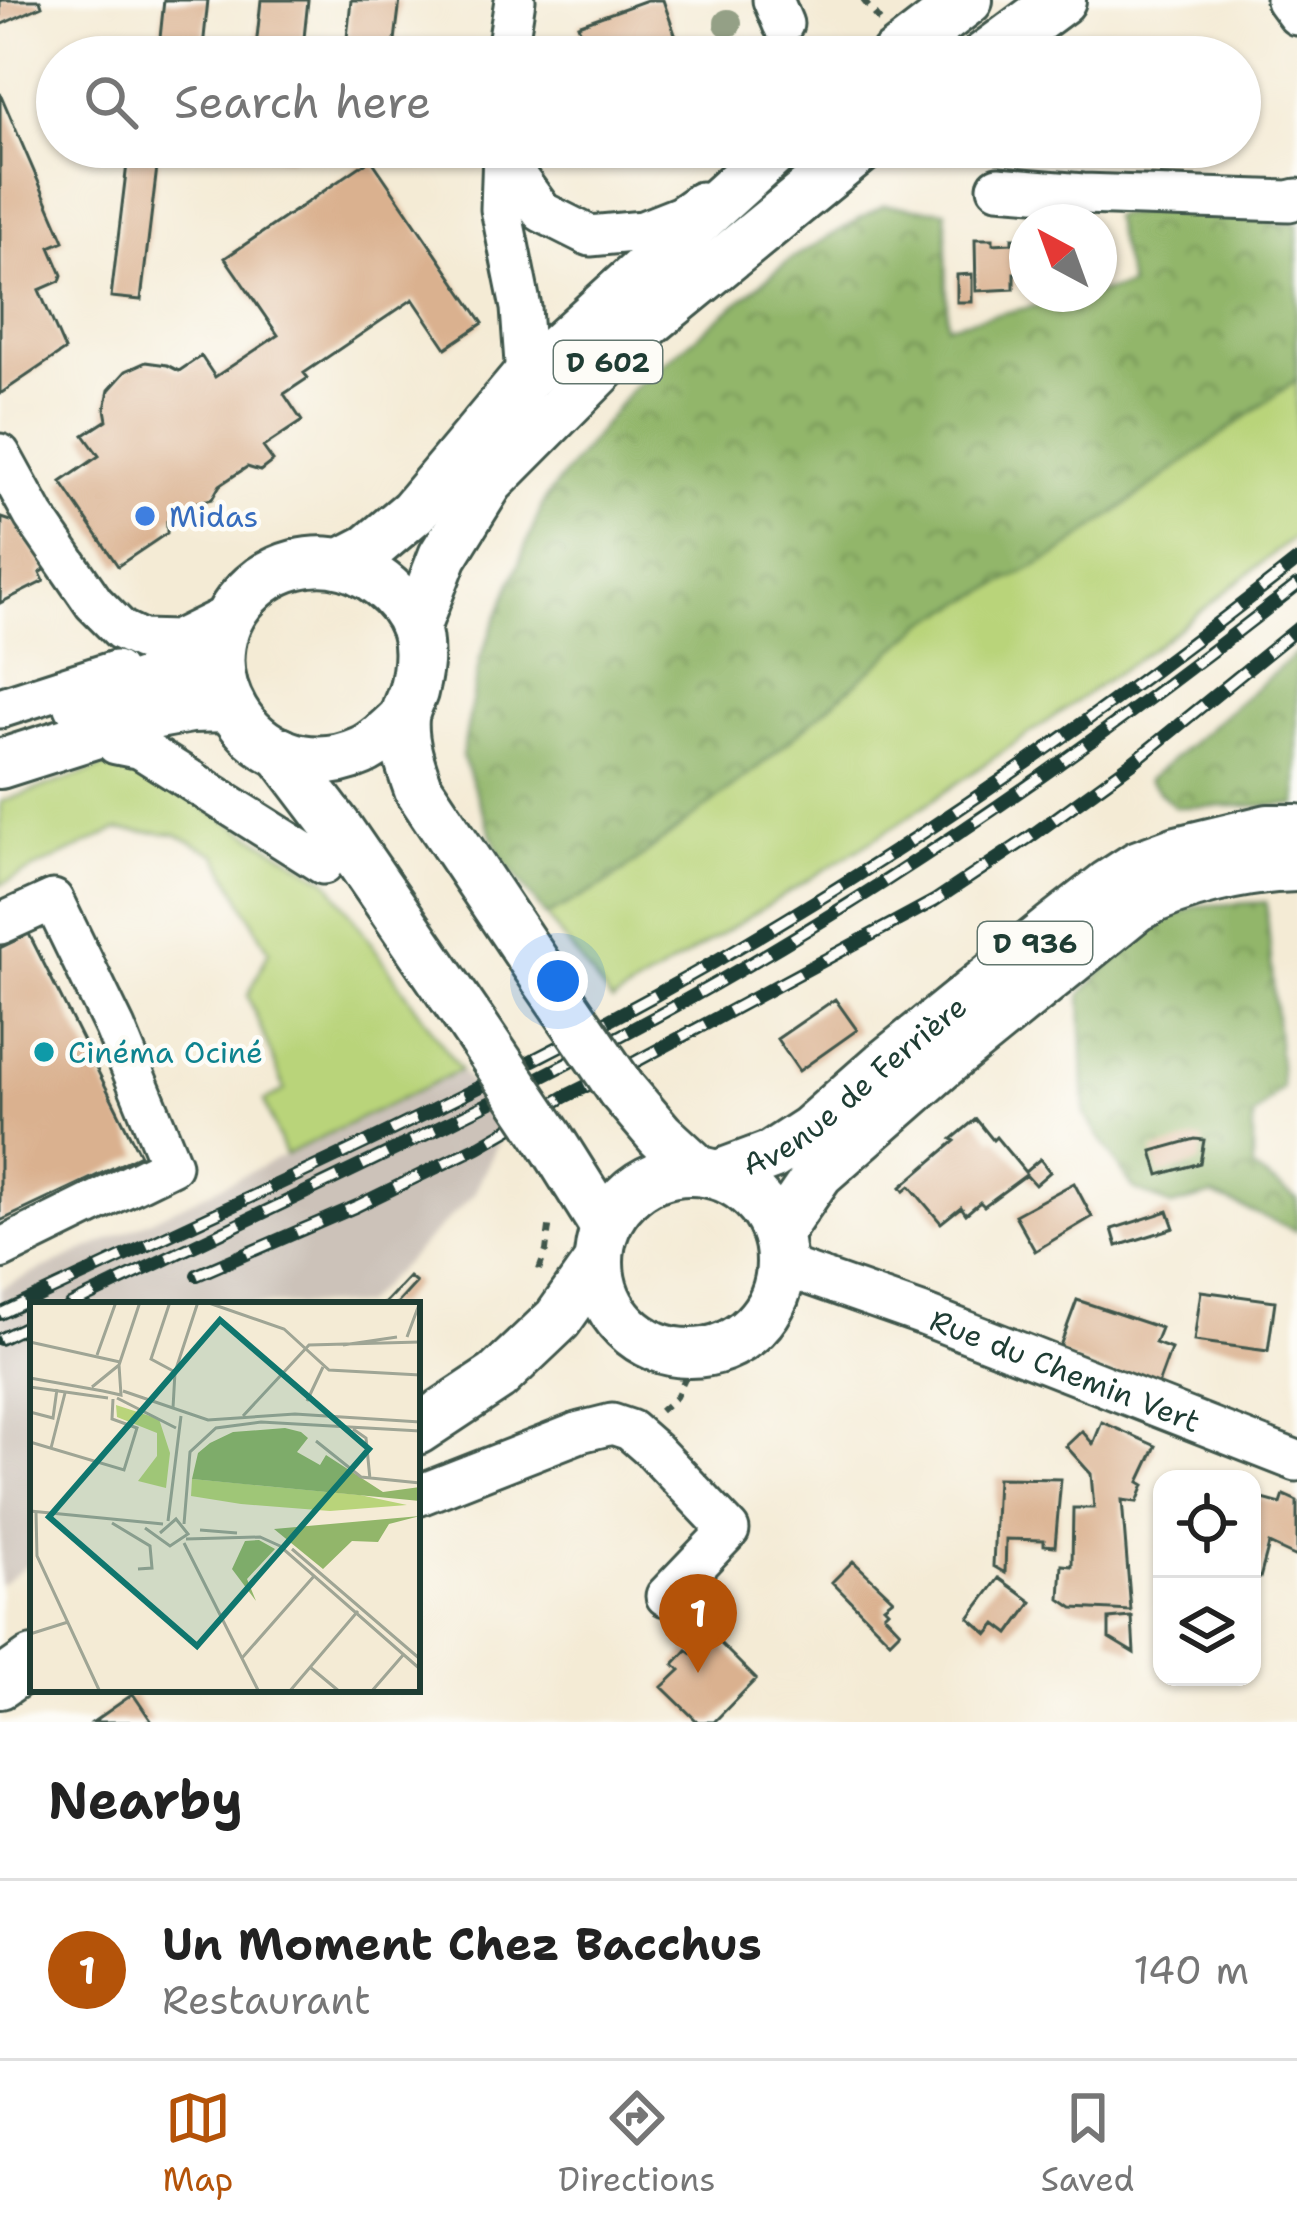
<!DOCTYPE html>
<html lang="en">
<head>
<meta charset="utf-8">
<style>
	:root { --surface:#fff; --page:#f2f2f2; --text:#222; --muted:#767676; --line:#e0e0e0; --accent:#b45309 }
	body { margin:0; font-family:"Shantell Sans",sans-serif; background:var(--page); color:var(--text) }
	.controls { position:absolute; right:36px; bottom:36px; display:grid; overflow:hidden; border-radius:24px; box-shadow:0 3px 9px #0004 }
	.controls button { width:108px; height:108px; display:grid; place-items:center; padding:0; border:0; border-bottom:3px solid var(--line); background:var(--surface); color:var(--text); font:60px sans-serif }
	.compass { position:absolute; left:1009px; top:204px; width:108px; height:108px; border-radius:50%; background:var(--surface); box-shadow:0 3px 9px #0004; rotate:319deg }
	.you { position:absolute; left:558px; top:981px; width:42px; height:42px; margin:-30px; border:9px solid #fff; border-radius:50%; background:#1a73e8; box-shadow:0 0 0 18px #1a73e833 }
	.badge { display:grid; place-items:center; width:78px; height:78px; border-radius:50%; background:var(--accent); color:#fff; font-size:39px; font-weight:700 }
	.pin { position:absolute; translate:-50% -99px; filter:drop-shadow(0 3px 6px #0008) }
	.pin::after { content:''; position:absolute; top:63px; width:42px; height:36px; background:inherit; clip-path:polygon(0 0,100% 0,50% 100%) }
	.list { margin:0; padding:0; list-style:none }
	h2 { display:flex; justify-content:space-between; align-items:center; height:156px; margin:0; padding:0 48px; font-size:51px }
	h2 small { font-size:39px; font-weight:400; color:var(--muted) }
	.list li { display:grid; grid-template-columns:78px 1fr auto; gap:36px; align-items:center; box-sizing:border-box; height:180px; padding:0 48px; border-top:3px solid var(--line) }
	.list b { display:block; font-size:45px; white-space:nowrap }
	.list p { margin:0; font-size:39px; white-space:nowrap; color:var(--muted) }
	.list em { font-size:39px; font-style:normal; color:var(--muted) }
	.icon { flex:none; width:66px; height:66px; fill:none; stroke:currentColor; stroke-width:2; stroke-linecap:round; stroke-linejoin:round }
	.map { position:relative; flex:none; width:1297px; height:1722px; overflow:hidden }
	.search { position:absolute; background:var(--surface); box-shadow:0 3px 9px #0004; left:36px; right:36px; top:36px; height:132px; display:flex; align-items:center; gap:30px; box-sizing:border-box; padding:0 42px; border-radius:66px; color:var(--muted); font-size:45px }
	.sheet { height:336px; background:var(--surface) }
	nav { display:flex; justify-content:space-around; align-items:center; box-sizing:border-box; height:168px; border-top:3px solid var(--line); background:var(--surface); font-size:33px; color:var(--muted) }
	nav a { display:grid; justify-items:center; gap:6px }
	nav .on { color:var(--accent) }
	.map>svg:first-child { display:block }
</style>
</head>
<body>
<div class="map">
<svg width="1297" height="1722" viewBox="0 0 1297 1722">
	<defs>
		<pattern id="forest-crowns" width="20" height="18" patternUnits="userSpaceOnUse" patternTransform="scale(3)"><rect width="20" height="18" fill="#92b66a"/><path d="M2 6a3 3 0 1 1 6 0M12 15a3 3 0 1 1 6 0" fill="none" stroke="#779558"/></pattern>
	</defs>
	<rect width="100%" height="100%" fill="#fdfcf7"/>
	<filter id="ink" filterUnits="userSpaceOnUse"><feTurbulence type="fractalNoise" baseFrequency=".00833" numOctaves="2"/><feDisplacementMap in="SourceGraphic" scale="24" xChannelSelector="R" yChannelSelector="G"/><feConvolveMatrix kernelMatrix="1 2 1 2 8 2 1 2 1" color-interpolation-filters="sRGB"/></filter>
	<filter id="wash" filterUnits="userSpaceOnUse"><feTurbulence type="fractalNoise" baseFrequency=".004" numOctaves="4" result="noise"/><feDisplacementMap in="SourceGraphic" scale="48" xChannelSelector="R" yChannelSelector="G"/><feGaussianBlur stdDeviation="2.7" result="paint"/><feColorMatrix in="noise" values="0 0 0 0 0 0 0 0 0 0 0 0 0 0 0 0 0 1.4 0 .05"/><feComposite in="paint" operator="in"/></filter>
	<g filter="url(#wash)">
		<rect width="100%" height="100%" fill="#f4ebd5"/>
		<path fill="#ccc2b9" d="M 460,1070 L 505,1128 L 474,1194 L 362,1305 L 33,1305 L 33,1561 L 0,1585 L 0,1288 L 128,1231 Z"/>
		<path fill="#b9d47a" stroke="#6c8857" stroke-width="3" d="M 1297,379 L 1297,535 L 1159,644 L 898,824 L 612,1002 L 546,916 L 609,882 L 768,759 L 926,622 L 1057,555 Z
			M 124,760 L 327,880 L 460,1070 L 285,1155 L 264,1101 L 285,1090 L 248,996 L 269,951 L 217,855 L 175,834 L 116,830 L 0,885 L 0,802 Z"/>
		<path fill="url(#forest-crowns)" stroke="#587a4f" stroke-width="3" d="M 1206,203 L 1280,225 L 1297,223 L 1297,379 L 1057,555 L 926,622 L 768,759 L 609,882 L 546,916 L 500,856 L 462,756 L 480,659 L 545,499 L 631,390 L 791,259 L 884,205 L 946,211 L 947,325 L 1130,286 L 1112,216 Z
			M 1297,653 L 1297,805 L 1175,807 L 1148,780 Z
			M 1266,902 L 1282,1088 L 1253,1117 L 1253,1169 L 1297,1199 L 1297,1231 L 1213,1195 L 1171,1206 L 1134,1189 L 1085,1115 L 1081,994 L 1145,928 L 1197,906 Z"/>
		<g id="blocks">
			<path fill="#dab18f" d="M 0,0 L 40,0 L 42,6 L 0,25 Z
				M 164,0 L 208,0 L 202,57 L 158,57 Z
				M 261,0 L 308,0 L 302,57 L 255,57 Z
				M 351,0 L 400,0 L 393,57 L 345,57 Z
				M 647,0 L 663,0 L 683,57 L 590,57 L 578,25 Z
				M 0,93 L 64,241 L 50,247 L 62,275 L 60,281 L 39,290 L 65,350 L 0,394 Z
				M 245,147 L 292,147 L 291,159 L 244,153 Z
				M 128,156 L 158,159 L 141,300 L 111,297 Z
				M 371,159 L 483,323 L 446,348 L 413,299 L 304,373 L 308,378 L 284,394 L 302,421 L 263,447 L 273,461 L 260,471 L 247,467 L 220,485 L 212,499 L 194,503 L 167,521 L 167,533 L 118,566 L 61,482 L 99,456 L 84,435 L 107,420 L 105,409 L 109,390 L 126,371 L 146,362 L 167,365 L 179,371 L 201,356 L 215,377 L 278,335 L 225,258 Z
				M 1012,238 L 1027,238 L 1027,273 L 1014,273 L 1014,289 L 976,291 L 975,239 L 993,239 L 993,244 L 1012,243 Z
				M 972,274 L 972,302 L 957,302 L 957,275 Z
				M 2,518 L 17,523 L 46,569 L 40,573 L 44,581 L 0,603 Z
				M 29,934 L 140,1155 L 0,1221 L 0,948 Z
				M 835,999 L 857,1030 L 799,1071 L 777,1039 Z
				M 976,1119 L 993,1140 L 996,1137 L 1025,1172 L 1040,1159 L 1050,1172 L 1035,1185 L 1026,1175 L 984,1206 L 980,1202 L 966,1214 L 961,1207 L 941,1223 L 910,1186 L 904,1191 L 901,1187 L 955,1141 L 952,1139 Z
				M 1195,1139 L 1204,1140 L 1200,1163 L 1159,1175 L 1152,1151 Z
				M 1074,1183 L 1092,1217 L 1035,1251 L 1015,1215 Z
				M 1168,1211 L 1174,1228 L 1117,1246 L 1112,1229 Z
				M 409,1277 L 416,1283 L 396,1305 L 383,1305 Z
				M 1201,1291 L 1275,1301 L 1268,1351 L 1194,1341 Z
				M 1077,1300 L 1161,1328 L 1155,1343 L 1171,1349 L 1156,1390 L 1057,1354 Z
				M 1102,1422 L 1156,1446 L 1139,1482 L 1144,1485 L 1137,1502 L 1122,1500 L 1131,1611 L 1073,1608 L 1060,1599 L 1062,1565 L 1072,1566 L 1073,1508 L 1094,1508 L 1091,1474 L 1066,1446 L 1082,1431 L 1093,1444 Z
				M 997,1478 L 1061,1479 L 1055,1546 L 1044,1545 L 1044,1540 L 1006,1539 L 1005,1573 L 993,1566 Z
				M 1284,1495 L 1297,1501 L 1297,1557 L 1269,1544 L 1260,1578 L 1252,1574 L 1252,1496 L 1281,1504 Z
				M 853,1561 L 893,1599 L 884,1606 L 888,1610 L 884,1614 L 900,1631 L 890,1641 L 832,1582 Z
				M 999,1578 L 1032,1602 L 1009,1634 L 996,1624 L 988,1634 L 969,1618 Z
				M 1132,1617 L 1134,1653 L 1109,1638 L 1109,1619 Z
				M 713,1636 L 756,1679 L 714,1722 L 698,1722 L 662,1687 L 680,1670 L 674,1664 L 687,1650 L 694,1655 Z
				M 133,1694 L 152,1722 L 93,1722 Z"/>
		</g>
	</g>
	<g filter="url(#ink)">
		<use href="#blocks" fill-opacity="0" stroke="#3f574c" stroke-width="3"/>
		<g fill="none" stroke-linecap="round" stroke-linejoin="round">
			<g stroke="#3f574c" stroke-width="45">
				<g id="minor">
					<path d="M 773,0 L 783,24"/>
					<path d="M 1286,0 L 1297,15"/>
					<path d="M 506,57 L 515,0"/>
					<path d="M 503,151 L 501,209 L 521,308 L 526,377"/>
					<path d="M 503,158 L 542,212 L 590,236 L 643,231 L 681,216 L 701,202"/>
					<path d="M 998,187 L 1083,194 L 1289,201 L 1297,199"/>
					<path d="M 0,454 L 34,516 L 94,603 L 121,630 L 142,640 L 176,641 L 231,614"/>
					<path d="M 0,708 L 115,671"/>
					<path d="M 116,744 L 141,749 L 323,864"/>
					<path d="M 0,924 L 53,900 L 115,1028 L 171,1165 L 0,1249"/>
					<path id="s1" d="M 784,1266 L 921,1314 L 1297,1461"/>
					<path d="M 417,1496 L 580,1432 L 612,1424 L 630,1430 L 654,1451 L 729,1530 L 666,1596"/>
				</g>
			</g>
			<g stroke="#3f574c" stroke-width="54">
				<g id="major">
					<path d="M 894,57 L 968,0"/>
					<path d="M 984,57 L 1061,0"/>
					<path d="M 342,563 L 369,549 L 413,512 L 526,377 L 779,147"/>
					<path d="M 415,628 L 443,556 L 489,482 L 642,328 L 863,147"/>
					<path d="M 79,705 L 164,676 L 220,647"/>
					<path d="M 404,717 C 392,729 377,744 361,751 C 252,799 164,653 262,580 C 282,566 308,559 332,562 C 367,567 403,594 415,628 C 421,647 418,672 413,692 C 410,700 405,709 404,718 C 402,742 411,768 419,790 L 545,978"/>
					<path d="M 280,752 L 337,827 L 473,1025"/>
					<path d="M 0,764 L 157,714 L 191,708 L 230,707"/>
					<path d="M 621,1089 L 660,1135 L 699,1171"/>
					<path d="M 549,1138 L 605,1227"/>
					<circle cx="690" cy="1262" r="91"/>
					<path id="s2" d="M 718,1175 L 772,1155 L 809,1131 L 884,1065 L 1053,928 L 1108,885 L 1139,865 L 1177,851 L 1268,829 L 1297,829"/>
					<path d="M 777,1234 L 819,1173 L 950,1058 L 1136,907 C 1181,883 1245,868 1297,867"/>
					<path d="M 417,1430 L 497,1377 L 558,1319 L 597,1264"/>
					<path d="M 0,1684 L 33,1661"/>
				</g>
			</g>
			<path stroke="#3f574c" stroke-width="6" stroke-dasharray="9 9" stroke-linecap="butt" d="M 863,0 L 880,21
				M 539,1270 L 546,1251 L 550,1219
				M 660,1411 L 676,1397 L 697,1353"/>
			<use href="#minor" stroke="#fff" stroke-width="39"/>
			<use href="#major" stroke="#fff" stroke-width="48"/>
			<g stroke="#1f3d34" stroke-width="14">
				<path id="rail" d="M 197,1275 L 357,1206 L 478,1147 L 564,1097 L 637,1061 L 934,901 L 1027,839 L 1132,763 L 1297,629
					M 70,1305 C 266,1210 465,1120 657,1016 C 884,893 1095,745 1297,585
					M 0,1314 C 219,1211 440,1113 652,997 C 880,871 1093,723 1297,561
					M 0,1339 L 33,1323"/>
			</g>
			<use href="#rail" stroke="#fdfcf7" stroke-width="9" stroke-dasharray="27" stroke-linecap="butt"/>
			<g stroke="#3f574c" stroke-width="54" stroke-linecap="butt">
				<path id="major-bridge" d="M 545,978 L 621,1089
					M 473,1025 L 549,1138"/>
			</g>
			<use href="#major-bridge" stroke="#fff" stroke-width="48"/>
		</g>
		<circle fill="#94a086" cx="728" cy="23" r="14"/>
	</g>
	<circle fill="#3f7fe0" stroke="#fdfcf7" stroke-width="4.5" cx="145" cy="516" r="12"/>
	<circle fill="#0f9aa8" stroke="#fdfcf7" stroke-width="4.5" cx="44" cy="1052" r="12"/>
	<g text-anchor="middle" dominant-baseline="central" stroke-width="9" stroke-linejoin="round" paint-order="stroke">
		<g fill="#fdfcf7" stroke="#62766e" stroke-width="3">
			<rect x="554" y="341" width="108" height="42" rx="9"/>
			<rect x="978" y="922" width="114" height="42" rx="9"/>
		</g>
		<g font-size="27" font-weight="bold" fill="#1f3d34">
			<text x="608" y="362">D 602</text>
			<text x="1035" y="943">D 936</text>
		</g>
		<g font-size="30" fill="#366cbe" stroke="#fdfcf7" text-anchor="start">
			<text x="169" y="516">Midas</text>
		</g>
		<g font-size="30" fill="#0d838f" stroke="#fdfcf7" text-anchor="start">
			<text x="68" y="1052">Cinéma Ociné</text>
		</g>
		<g font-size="30" fill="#1f3d34" stroke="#fdfcf7">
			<text stroke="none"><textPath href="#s2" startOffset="165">Avenue de Ferrière</textPath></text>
			<text stroke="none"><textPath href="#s1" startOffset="300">Rue du Chemin Vert</textPath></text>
		</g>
	</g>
	<g transform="translate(30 1302)">
		<rect width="390" height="390" fill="#f4ebd5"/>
		<path d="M 86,103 L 129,117 L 140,151 L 136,186 L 108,179 L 127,154 L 127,131 L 87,115 ZM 162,177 L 330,193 L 377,203 L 300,209 L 211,202 L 161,194 Z" fill="#b9d47a"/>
		<path d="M 255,126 L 271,130 L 278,136 L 267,150 L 290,163 L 296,153 L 353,190 L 390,185 L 390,199 L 162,177 L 168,151 L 180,141 L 203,130 ZM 390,214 L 359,222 L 348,240 L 322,239 L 293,267 L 244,227 ZM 229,238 L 245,247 L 217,277 L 226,299 L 202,267 L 215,239 Z" fill="#92b66a"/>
		<path fill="none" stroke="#9fa595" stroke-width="3" d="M 140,0 L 121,57 L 145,70M 176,0 L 254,27 L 299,68 L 390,73M 377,35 L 390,0M 0,40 L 90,60M 313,43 L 367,35M 67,53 L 86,0M 0,76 L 73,89M 0,85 L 78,96M 62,85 L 89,63 L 110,0M 73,89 L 91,93 L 89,63M 93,89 L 178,118 L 265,112 L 390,120M 87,96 L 146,126M 277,99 L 293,65M 143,106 L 145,70 L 168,0M 0,110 L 23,116 L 27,87M 213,114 L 279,43 L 390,40M 323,127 L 336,136 L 340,177M 286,139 L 331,175 L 390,181M 0,140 L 94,168 L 107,126 L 82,117 L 83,97M 21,146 L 35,91M 0,209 L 133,222M 6,210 L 7,254 L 70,390M 138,219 L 151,114M 82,221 L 120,244 L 122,266 L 108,267M 154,222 L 160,150 L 186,126 L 231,120 L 390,129M 115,226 L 140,244 L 158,232 L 146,217 L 130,231M 170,228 L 207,231M 156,237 L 230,235 L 250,244 L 390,367M 154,241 L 229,390M 262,247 L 390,357M 0,332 L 38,320M 212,356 L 285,273M 280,365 L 310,390M 259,390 L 328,309M 341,390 L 374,352"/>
		<path fill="#0f766e" fill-opacity="0.15" stroke="#0f766e" stroke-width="6" d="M 190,18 L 339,147 L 167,344 L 19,215 Z"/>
		<rect width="390" height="390" fill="none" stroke="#1f3d34" stroke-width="6"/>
	</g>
</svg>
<div class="controls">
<button><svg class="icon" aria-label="locate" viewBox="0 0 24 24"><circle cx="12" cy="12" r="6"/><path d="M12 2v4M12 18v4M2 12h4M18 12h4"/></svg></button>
<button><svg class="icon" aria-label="layers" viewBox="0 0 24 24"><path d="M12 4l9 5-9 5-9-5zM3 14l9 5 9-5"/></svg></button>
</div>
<svg class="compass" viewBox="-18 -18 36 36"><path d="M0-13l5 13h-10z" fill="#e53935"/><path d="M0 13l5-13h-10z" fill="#767676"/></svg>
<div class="you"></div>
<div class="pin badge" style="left:698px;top:1673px">1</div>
<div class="search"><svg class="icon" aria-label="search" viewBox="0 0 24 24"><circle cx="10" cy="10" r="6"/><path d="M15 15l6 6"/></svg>Search here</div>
</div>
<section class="sheet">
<h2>Nearby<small></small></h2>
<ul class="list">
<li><span class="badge">1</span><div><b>Un Moment Chez Bacchus</b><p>Restaurant</p></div><em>140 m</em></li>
</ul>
</section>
<nav>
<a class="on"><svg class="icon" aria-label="map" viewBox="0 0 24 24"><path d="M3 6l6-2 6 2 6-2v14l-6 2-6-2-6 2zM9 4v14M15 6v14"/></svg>Map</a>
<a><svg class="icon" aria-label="directions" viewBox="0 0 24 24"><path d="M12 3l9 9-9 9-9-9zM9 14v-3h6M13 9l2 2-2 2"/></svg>Directions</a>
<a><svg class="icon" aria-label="saved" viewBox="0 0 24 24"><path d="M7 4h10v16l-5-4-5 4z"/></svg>Saved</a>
</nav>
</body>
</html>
